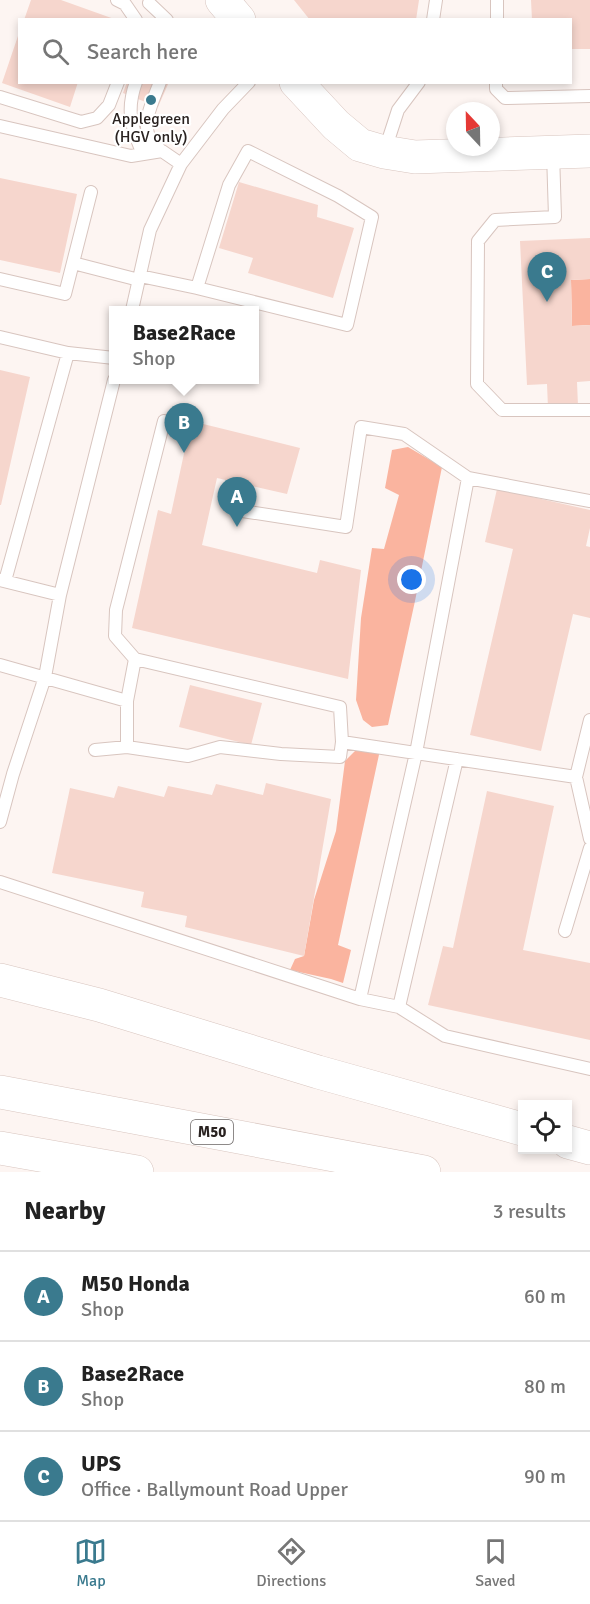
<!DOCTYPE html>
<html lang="en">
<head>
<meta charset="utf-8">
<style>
	:root { --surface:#fff; --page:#f6f6f6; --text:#222; --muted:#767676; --line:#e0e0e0; --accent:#3a7a8e }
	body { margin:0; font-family:Signika,sans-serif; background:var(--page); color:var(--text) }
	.controls { position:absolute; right:18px; bottom:18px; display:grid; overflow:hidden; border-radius:0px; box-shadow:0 3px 9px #0003 }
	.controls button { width:54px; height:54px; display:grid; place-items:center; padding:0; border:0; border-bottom:2px solid var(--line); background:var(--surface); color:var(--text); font:30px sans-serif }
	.compass { position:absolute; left:446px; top:102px; width:54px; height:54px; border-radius:50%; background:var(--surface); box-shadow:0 3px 9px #0003; rotate:338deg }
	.you { position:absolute; left:412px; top:580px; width:21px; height:21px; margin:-15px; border:4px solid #fff; border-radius:50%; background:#1a73e8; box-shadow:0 0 0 9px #1a73e833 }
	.badge { display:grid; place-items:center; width:39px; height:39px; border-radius:50%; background:var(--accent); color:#fff; font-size:20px; font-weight:700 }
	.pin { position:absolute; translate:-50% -50px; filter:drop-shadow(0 2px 3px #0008) }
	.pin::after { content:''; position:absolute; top:32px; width:21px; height:18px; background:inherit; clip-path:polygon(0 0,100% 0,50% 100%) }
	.popup { position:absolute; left:109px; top:306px; width:150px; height:78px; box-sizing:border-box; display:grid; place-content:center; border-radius:0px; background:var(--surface); filter:drop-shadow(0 2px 4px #0005); font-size:20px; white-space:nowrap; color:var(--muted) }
	.popup b { font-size:22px; color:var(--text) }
	.popup::after { content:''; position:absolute; left:50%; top:100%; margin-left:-12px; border:12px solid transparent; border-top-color:var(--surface) }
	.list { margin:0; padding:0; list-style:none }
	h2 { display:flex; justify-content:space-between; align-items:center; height:78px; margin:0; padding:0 24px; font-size:26px }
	h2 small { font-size:20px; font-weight:400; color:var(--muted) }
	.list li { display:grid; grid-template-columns:39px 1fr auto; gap:18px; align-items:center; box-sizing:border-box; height:90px; padding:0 24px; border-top:2px solid var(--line) }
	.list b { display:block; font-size:22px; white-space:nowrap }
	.list p { margin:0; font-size:20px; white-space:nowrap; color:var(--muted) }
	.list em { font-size:20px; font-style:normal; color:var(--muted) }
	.icon { flex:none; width:33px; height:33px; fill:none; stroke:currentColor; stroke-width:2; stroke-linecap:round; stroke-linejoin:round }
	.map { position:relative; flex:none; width:590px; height:1172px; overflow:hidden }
	.search { position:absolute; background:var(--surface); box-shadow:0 3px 9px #0003; left:18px; right:18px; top:18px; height:66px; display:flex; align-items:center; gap:15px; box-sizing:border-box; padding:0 21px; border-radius:0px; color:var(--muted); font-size:22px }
	.sheet { height:348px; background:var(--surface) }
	nav { display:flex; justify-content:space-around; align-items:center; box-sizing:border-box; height:84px; border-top:2px solid var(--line); background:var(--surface); font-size:16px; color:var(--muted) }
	nav a { display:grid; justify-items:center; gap:3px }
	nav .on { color:var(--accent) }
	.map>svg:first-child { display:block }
</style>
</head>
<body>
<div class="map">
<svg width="590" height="1172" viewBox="0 0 590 1172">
	<rect width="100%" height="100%" fill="#fdf5f2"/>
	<path fill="#fab49f" d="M 590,279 L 590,325 L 572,326 L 571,280 Z
		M 408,447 L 442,467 L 415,601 L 388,725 L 372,727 L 363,720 L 356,700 L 361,618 L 372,548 L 384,549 L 399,495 L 385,488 L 392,450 Z
		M 361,745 L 380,750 L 338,945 L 351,950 L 343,983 L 331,979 L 290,970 L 295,959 L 304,956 L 314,900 L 336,831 L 345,761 Z"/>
	<path fill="#f6d6cd" d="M 31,0 L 61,0 L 117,20 L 24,20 Z
		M 294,0 L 419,0 L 416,20 L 310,20 Z
		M 531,0 L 590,0 L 590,49 L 570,49 L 570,20 L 532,20 Z
		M 19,33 L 20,82 L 78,82 L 70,107 L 2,83 Z
		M 127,82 L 169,82 L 158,107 L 123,93 Z
		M 0,178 L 77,194 L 60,273 L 0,260 Z
		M 239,182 L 318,205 L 317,217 L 354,228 L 333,298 L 248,273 L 253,258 L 219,248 Z
		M 590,238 L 590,279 L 571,280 L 572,326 L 590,325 L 590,381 L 577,382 L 578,406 L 548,408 L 547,384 L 527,385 L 520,241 Z
		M 0,370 L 30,377 L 1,505 L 0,505 Z
		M 191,421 L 300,448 L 287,494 L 217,478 L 202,545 L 317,573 L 320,560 L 361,570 L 348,679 L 132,628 L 158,510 L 171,514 Z
		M 497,489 L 590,510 L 590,528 L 586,546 L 590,547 L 590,618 L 573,614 L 541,751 L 470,735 L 513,549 L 485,542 Z
		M 190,685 L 262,703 L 251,745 L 179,727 Z
		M 266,783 L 331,799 L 304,956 L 185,927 L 187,916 L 141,907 L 144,892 L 52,873 L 70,788 L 114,798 L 118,786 L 164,797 L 168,786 L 212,795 L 216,784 L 263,795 Z
		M 487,791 L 554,806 L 523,950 L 590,963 L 590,1040 L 428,1005 L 443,946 L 453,948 Z"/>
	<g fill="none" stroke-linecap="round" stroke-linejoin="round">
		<g stroke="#d8c5bf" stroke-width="14">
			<path id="lane" d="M 117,0 L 125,4 L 136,20
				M 149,3 L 167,20
				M 433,20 L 436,0
				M 497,20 L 497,0
				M 136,82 C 127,107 130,123 140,147 L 156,150
				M 160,82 C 154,99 140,124 151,140 C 153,144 158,147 161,151
				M 496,82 L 496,89 L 505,98 L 590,96
				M 0,97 L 81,122 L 97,118 L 109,105 L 118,82
				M 0,126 L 131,156 L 162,151 L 181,164
				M 385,150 L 398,110 L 419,82
				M 553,153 L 555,217 L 495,220 L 478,241 L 477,384 L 502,410 L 590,410
				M 73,263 L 139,280
				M 140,276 L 197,288 L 229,185 L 248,151 L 338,196 L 372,217 L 347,325 L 197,288
				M 0,279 L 65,294 L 91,192
				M 132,310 L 150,230 L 181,164 L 223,109 L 249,82
				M 0,337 L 68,353 L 114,358
				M 236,510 L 346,527 L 361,427 L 404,434 L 468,478
				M 0,580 L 60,595
				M 5,581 L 68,353
				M 0,665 L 127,701
				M 342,742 L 576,777 L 590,839
				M 127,747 L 127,701 L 135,659
				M 95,750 L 127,747 L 188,756 L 220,747 L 281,754 L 340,757 L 342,742 L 340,707 L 135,659 L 115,636 L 116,610 L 164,421
				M 457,759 L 399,1007 L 360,999 L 416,753 L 468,478 L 590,501
				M 576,777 L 590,720
				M 0,822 L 13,774 L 45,677 L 60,595 L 114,380
				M 0,882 L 360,999
				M 565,931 L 590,848
				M 399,1007 L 445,1036 L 590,1069"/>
		</g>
		<g stroke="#d8c5bf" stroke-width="34">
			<path id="secondary" d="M 222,0 L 239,20
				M 296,82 L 336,125 L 360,145 L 384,152 L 415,157 L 590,151"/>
		</g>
		<g stroke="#d8c5bf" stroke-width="34">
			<path id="highway" d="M 0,980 L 99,1005 L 318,1072 L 522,1129
				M 0,1092 L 424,1172
				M 568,1142 L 590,1148
				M 0,1148 L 137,1172"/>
		</g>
		<use href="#lane" stroke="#fff" stroke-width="12"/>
		<use href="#secondary" stroke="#fff" stroke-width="33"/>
		<use href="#highway" stroke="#fff" stroke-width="33"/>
	</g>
	<circle fill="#3a7a8e" stroke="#fff" stroke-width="2" cx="151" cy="100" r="6"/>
	<g text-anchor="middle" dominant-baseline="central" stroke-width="4.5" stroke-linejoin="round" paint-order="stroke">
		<rect fill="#fff" stroke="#696463" stroke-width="1.5" x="191" y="1120" width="42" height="24" rx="4.5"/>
		<g font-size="15" font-weight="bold" fill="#292220">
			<text x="212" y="1132">M50</text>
		</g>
		<g font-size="16" fill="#292220" stroke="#fff">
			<text x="151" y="119">Applegreen<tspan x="151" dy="18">(HGV only)</tspan></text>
		</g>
	</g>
</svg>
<div class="controls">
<button><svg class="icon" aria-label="locate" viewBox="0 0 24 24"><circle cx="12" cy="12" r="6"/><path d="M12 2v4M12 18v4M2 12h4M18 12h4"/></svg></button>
</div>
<svg class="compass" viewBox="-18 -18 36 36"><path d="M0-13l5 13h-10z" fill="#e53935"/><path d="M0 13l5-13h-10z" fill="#767676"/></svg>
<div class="you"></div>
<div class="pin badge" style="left:237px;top:527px">A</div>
<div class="pin badge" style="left:184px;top:453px">B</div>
<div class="popup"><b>Base2Race</b>Shop</div>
<div class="pin badge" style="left:547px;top:302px">C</div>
<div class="search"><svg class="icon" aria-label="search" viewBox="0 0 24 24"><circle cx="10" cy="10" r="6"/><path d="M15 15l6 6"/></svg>Search here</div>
</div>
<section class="sheet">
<h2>Nearby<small>3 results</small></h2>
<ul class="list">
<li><span class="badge">A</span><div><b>M50 Honda</b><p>Shop</p></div><em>60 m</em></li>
<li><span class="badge">B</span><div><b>Base2Race</b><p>Shop</p></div><em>80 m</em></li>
<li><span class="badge">C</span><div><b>UPS</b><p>Office · Ballymount Road Upper</p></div><em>90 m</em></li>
</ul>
</section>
<nav>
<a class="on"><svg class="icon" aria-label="map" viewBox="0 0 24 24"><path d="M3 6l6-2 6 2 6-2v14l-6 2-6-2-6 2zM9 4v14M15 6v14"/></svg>Map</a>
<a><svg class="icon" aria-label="directions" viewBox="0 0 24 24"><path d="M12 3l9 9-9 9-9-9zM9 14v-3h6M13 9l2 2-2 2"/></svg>Directions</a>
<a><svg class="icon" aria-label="saved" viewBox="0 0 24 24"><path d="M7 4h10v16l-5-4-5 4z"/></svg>Saved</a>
</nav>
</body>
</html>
